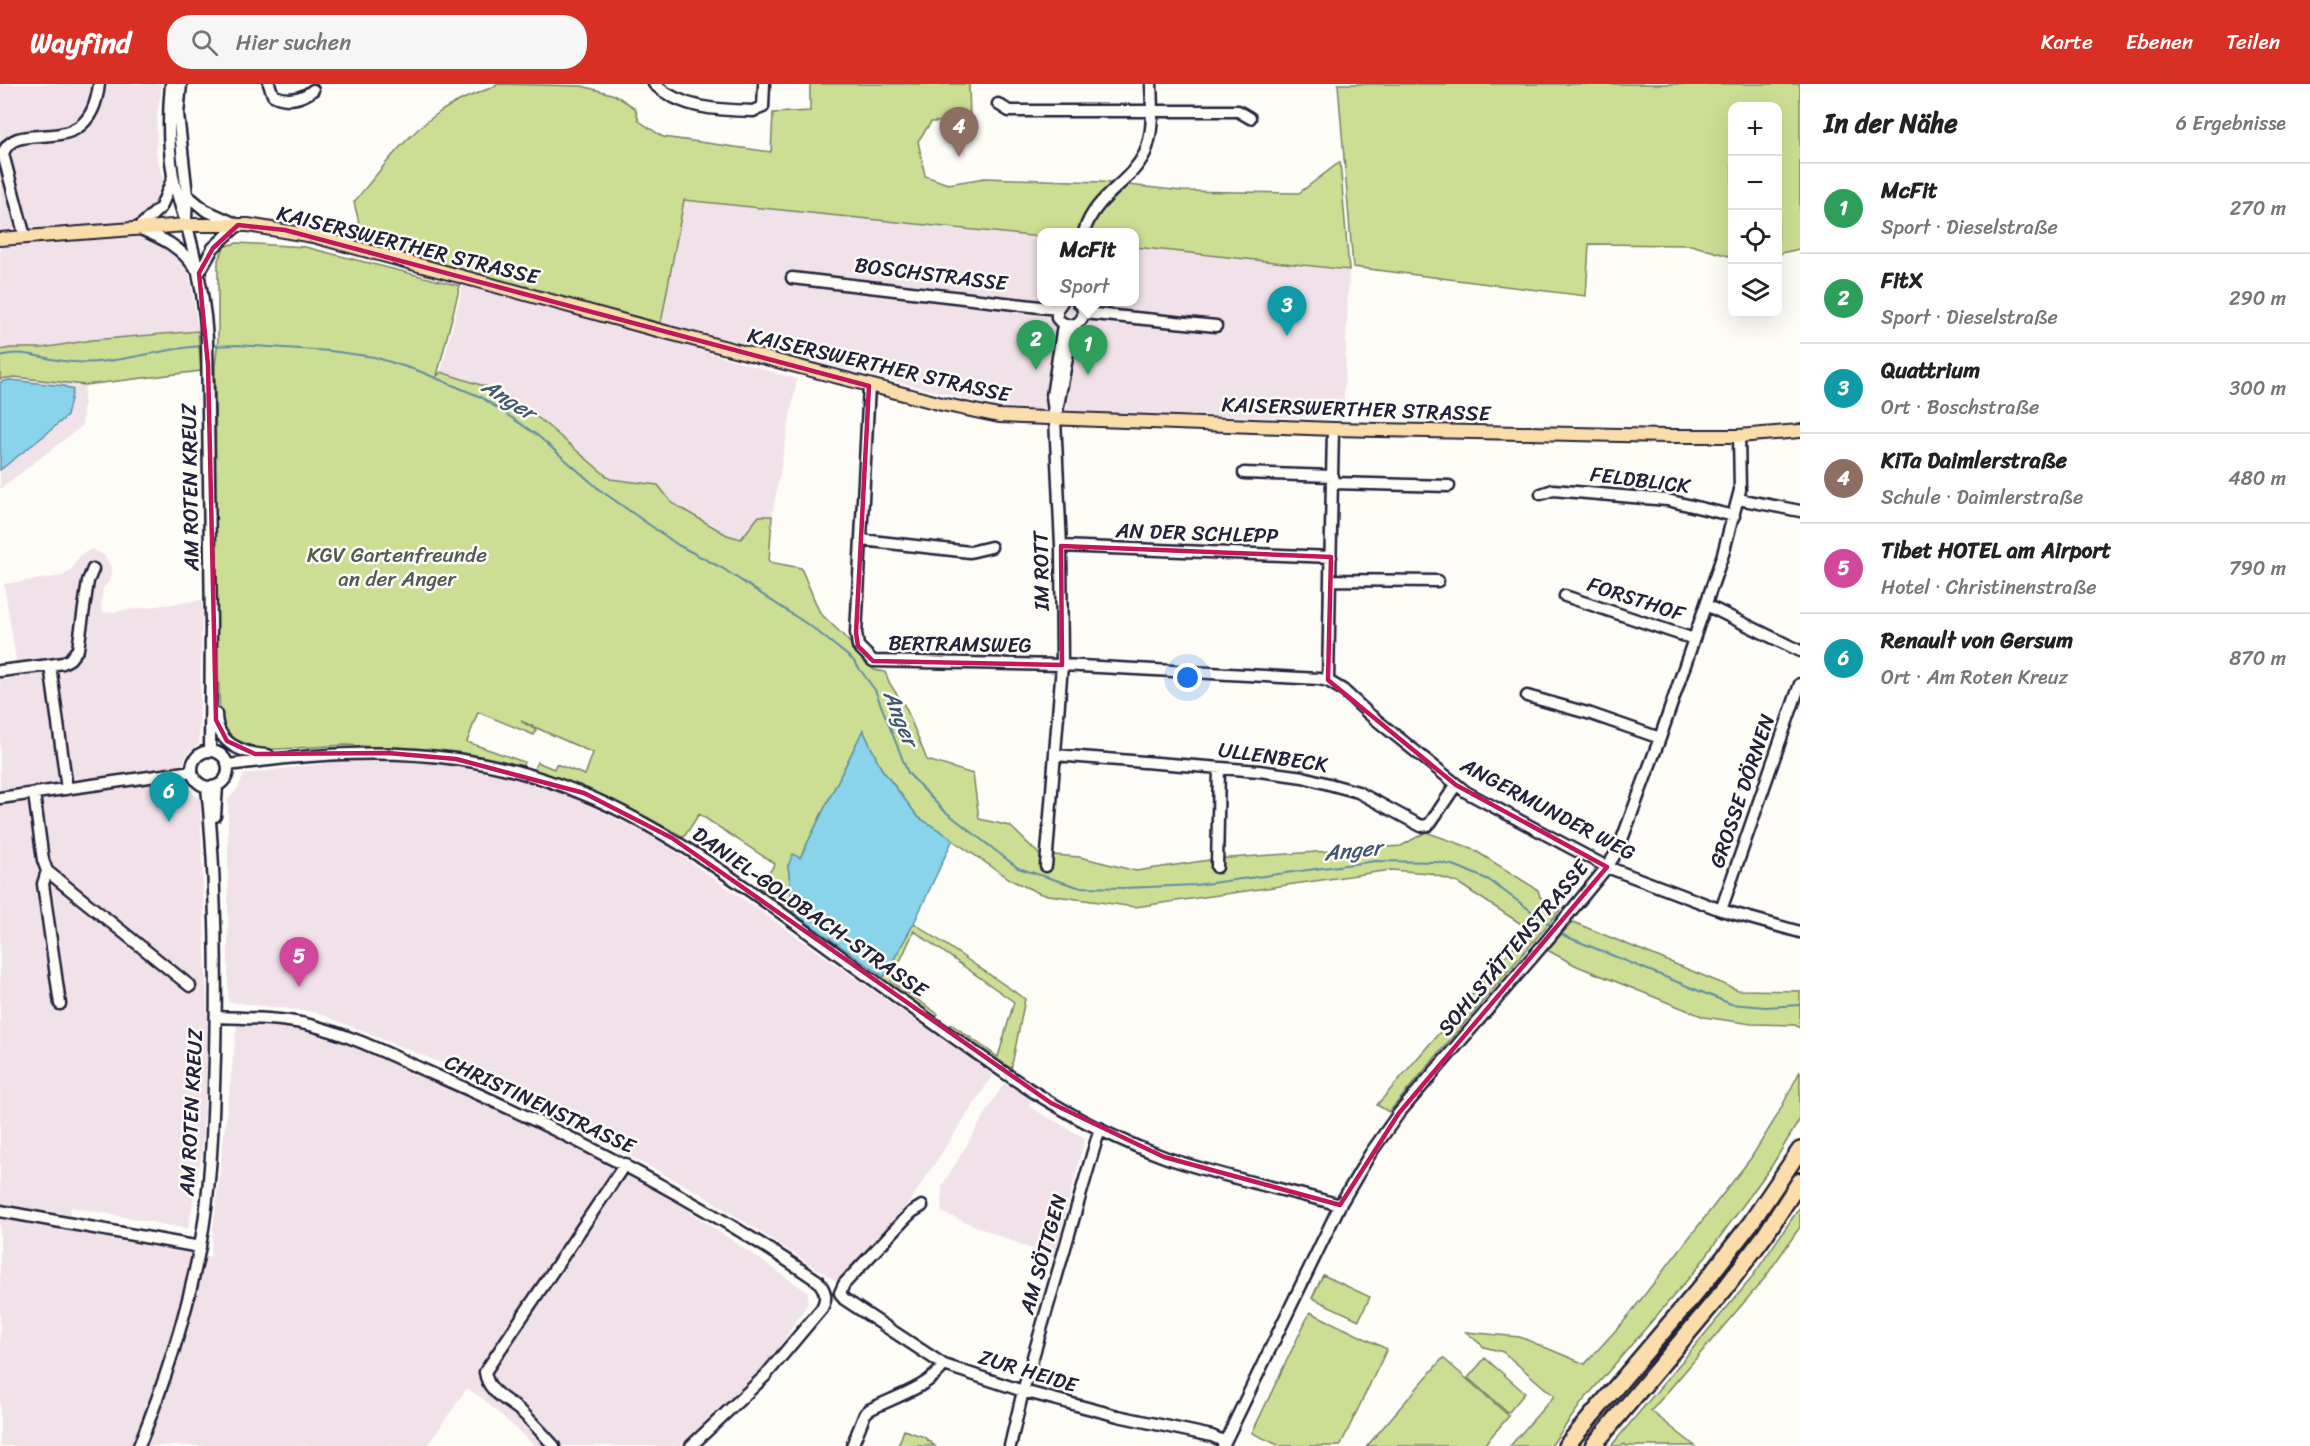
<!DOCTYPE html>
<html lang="de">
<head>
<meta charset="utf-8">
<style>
	:root { --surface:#fff; --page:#f6f6f6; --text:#222; --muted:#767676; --line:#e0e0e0; --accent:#d93025 }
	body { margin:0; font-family:Sriracha,sans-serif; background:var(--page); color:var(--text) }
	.controls { position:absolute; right:18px; top:18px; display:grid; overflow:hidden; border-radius:12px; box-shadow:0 6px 24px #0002 }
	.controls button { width:54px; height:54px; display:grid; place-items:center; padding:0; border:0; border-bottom:2px solid var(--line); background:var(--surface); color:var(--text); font:30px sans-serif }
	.you { position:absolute; left:1188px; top:594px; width:21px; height:21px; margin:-15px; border:4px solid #fff; border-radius:50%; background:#1a73e8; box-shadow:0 0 0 9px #1a73e833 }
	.badge { display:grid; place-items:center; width:39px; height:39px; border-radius:50%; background:var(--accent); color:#fff; font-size:20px; font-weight:700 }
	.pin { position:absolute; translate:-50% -50px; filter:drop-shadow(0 2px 3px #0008) }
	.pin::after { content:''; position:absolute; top:32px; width:21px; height:18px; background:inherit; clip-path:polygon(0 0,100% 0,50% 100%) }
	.popup { position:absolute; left:1037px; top:144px; width:102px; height:78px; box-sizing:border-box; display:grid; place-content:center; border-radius:12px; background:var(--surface); filter:drop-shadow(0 2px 4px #0005); font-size:20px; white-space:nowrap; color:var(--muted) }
	.popup b { font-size:22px; color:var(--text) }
	.popup::after { content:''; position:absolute; left:50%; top:100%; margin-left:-12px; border:12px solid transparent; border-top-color:var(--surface) }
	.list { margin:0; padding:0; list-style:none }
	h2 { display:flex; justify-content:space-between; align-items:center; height:78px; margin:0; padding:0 24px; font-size:26px }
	h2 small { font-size:20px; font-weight:400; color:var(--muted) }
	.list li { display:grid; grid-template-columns:39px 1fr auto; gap:18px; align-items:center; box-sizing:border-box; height:90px; padding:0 24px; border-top:2px solid var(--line) }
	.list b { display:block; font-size:22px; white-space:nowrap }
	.list p { margin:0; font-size:20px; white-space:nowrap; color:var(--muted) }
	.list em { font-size:20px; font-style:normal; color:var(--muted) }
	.icon { flex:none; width:33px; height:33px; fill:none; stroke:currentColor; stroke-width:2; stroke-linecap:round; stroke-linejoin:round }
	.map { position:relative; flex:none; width:1800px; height:1362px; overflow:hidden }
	header { display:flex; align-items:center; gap:36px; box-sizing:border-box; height:84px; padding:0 30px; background:var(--accent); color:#fff }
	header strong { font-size:28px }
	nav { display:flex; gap:33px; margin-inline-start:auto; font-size:21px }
	.search { width:420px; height:54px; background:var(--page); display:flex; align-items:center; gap:15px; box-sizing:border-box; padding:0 21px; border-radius:24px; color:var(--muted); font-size:22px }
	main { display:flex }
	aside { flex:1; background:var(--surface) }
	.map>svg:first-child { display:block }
</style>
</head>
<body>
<header>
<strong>Wayfind</strong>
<div class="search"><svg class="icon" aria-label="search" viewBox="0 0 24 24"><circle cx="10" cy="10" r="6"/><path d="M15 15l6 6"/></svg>Hier suchen</div>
<nav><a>Karte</a><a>Ebenen</a><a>Teilen</a></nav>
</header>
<main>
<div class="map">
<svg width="1800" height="1362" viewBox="0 0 1800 1362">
	<rect width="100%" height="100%" fill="#fdfcf7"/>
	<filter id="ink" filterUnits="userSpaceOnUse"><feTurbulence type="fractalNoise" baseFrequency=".0167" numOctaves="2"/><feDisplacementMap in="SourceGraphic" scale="12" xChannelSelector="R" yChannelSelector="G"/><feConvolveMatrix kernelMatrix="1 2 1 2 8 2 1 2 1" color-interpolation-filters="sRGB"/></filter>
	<g filter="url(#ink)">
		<path fill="#f1e2e9" d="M 0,0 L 162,0 L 157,32 L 156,69 L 164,100 L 163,109 L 156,123 L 143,131 L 145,156 L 166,163 L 181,174 L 190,193 L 198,247 L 92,256 L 42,264 L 10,264 L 0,266 Z
			M 684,116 L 1041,153 L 1042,218 L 1134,218 L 1135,163 L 1349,186 L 1343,334 L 1073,329 L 995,322 L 661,239 Z
			M 463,201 L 643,249 L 797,295 L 772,432 L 759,432 L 741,455 L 727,451 L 671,419 L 658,401 L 610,395 L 541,336 L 496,306 L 441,288 Z
			M 15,293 L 85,301 L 82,342 L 0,405 L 0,295 Z
			M 91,465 L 104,471 L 112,485 L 109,497 L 103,504 L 101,524 L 104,529 L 202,516 L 199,660 L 188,668 L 182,682 L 184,695 L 193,710 L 200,714 L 208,951 L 202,1067 L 188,1145 L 71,1123 L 66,1146 L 210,1173 L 237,941 L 299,944 L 348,956 L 624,1083 L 808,1208 L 808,1219 L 770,1278 L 681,1362 L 535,1362 L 483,1315 L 467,1304 L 427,1362 L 0,1362 L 0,580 L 16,577 L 4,500 L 63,492 L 72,485 L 80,471 Z
			M 348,676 L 400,677 L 453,682 L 502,691 L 558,706 L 659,756 L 993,991 L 897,1137 L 839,1199 L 700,1109 L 488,998 L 315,928 L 228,918 L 228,716 L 238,704 L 244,690 Z
			M 1004,999 L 1031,1015 L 1028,1022 L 1085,1054 L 1054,1174 L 941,1128 L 942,1102 Z"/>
		<path fill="#ccde93" stroke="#778067" stroke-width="1.5" d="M 496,0 L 582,2 L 615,11 L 635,24 L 639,37 L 663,53 L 771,68 L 773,29 L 810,27 L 810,0 L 969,0 L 970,37 L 931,38 L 918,57 L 925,92 L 948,100 L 985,94 L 1101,98 L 1182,107 L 1299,109 L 1340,78 L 1349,186 L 1135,163 L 1134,148 L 1042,148 L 1041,153 L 684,116 L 661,239 L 365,164 L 354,118 C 379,88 404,53 437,30 C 455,17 475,10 496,2 Z
			M 1338,0 L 1800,0 L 1800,165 L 1781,169 L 1778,174 L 1778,22 L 1732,22 L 1732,173 L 1691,161 L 1589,160 L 1586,212 L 1353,183 Z
			M 237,159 L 305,163 L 460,202 L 437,292 L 441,288 L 496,306 L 541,336 L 610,395 L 658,401 L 672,419 L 727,451 L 741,455 L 759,432 L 772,432 L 769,478 L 801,484 L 820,529 L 843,551 L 874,586 L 885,588 L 890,600 L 906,624 L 927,676 L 973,690 L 979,735 L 1010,742 L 1039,770 L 1080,773 L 1136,787 L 1216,775 L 1401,762 L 1426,748 L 1471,764 L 1538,806 L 1540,813 L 1560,826 L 1389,1028 L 1377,1021 L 1529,845 L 1458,799 L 1429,789 L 1391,786 L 1135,823 L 1041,810 L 1013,797 L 918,733 L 881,684 L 863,646 L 800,774 L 788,781 L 794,829 L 759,803 L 775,780 L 699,730 L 684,753 L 611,715 L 533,687 L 537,678 L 554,685 L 556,680 L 585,691 L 593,669 L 521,637 L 536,646 L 534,651 L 478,628 L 467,658 L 524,678 L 522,684 L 460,669 L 347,661 L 262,666 L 232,654 L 220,640 L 217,542 L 215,283 L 218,255 L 218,176 L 225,162 Z
			M 198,247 L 201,287 L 85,301 L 15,293 L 0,295 L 0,266 L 10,264 L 42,264 L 92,256 Z
			M 1573,838 L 1738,906 L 1800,907 L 1800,944 L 1795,941 L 1752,940 L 1704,933 L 1577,882 L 1547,866 Z
			M 914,839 L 1025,915 L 1011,986 L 948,944 L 951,940 L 998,973 L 1014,918 L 914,847 L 891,897 L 938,930 L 935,933 L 882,896 Z
			M 1800,987 L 1800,1035 L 1771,1083 L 1695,1187 L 1583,1317 L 1551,1362 L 1510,1362 L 1554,1312 L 1503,1268 L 1484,1263 L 1466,1248 L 1520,1253 L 1585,1280 L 1625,1236 L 1751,1074 L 1777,1032 Z
			M 1800,1123 L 1800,1143 L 1764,1195 L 1651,1327 L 1695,1362 L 1626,1362 L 1624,1360 L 1622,1362 L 1611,1362 L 1750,1196 Z
			M 1323,1191 L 1370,1213 L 1359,1236 L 1312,1214 Z
			M 1310,1228 L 1387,1265 L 1340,1362 L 1280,1362 L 1252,1349 Z
			M 1443,1274 L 1509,1332 L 1483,1362 L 1367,1362 Z
			M 1485,1274 L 1525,1309 L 1508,1329 L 1468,1294 Z
			M 904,1346 L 924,1353 L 935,1362 L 898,1362 Z"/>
		<path fill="#89d4ea" stroke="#608da4" stroke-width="1.5" d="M 10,296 L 64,302 L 73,306 L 67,332 L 45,351 L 0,386 L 0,298 Z
			M 863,646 L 881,684 L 918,733 L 953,755 L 914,839 L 884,893 L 794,829 L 788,782 L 793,770 L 800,774 Z"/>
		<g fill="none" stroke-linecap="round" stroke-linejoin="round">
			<path stroke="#608da4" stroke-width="2" d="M 210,262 L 238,261 L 330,267 L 374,273 L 419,287 L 481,313 L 537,351 L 600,406 L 678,461 L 722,484 L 813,544 L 853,576 L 875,606 L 908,689 L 942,725 L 1018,784 L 1078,803 L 1124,804 L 1196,801 L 1376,777 L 1437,778 L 1456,782 L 1489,796 L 1553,843
				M 0,272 C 20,265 42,274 63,277 C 110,284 157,264 204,262
				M 1558,846 L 1565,852 L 1731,920 L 1765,923 L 1800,921"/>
			<g stroke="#22223b" stroke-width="15">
				<path id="minor" d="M 171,0 C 168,31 168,61 173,92 C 177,114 185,133 190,154 C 199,188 205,221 207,255 L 211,540 L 210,666
					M 181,0 L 178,30 L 187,111 L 186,135
					M 269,0 L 273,11 C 286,18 302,15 313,6
					M 654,0 C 682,25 717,26 753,27 L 763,23 L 764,0
					M 998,20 L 1009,27 L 1238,27 L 1250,34
					M 172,96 L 161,123 L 138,144 C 162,154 180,162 195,184
					M 187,111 L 205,126 L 238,141 L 213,164 L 199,189
					M 1084,148 C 1095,111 1129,101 1145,69 C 1154,48 1152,22 1151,0
					M 25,153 L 3,70 C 15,30 90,83 99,0
					M 792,194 L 1057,225
					M 1062,218 L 1057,225 L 1057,234 C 1070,252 1094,233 1078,218
					M 1084,229 L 1216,242
					M 869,302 L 856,549 L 858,562 L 873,577 L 1062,581 L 1319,595 L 1328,597
					M 1056,332 L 1073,242
					M 1333,345 L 1328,597 L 1343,606 L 1369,630 L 1466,708 L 1607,783 L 1721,826 L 1800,848
					M 1244,389 L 1333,392
					M 1333,399 L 1449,402
					M 1541,410 L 1553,406 L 1667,416 L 1734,432
					M 1738,415 L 1800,427
					M 862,456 L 970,468 L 991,463
					M 1061,462 L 1331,473
					M 1330,496 L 1438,497
					M 1565,512 L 1694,555
					M 1706,521 L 1800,567
					M 50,581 L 63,579 L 70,575 L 78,565 L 88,497 L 93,485
					M 0,587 L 50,581 L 67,705
					M 1527,612 L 1591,630 L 1660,654
					M 216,630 C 216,659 242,670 268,671
					M192 685a18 18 0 1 1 36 0a18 18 0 1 1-36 0Z
					M 1055,671 L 1259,687 L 1303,693 L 1358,708 L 1421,742 L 1428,741 L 1431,738 L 1456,701
					M 228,681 C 305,671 379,664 456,675 C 583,693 676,753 777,826 C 842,873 907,921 973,967 C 998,984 1023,1002 1050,1018 C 1086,1040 1127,1060 1167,1074 C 1224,1093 1283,1105 1340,1121
					M 34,710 L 43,776 L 47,787 L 190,902
					M 0,714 L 192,687
					M 215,732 L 217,702
					M 1046,782 L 1062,581 L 1061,462 L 1055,335 L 1052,312 L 1063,241
					M 1217,783 L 1219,684
					M 47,787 L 43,800 L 60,920
					M 1721,826 L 1800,600
					M 216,933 C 246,934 277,934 306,940 C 353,951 398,975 442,994 C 573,1051 700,1117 818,1197 C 825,1206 828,1213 822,1224 L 765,1292 L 691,1362
					M 0,1127 L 200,1163
					M 840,1209 L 844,1215 L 944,1281 L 1023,1307 L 1118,1332 L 1212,1352 L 1225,1358
					M 840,1209 L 844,1200 L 903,1137 L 912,1128 L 922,1122
					M 139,1362 C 165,1298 187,1230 200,1162 C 212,1099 213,1035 215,971 C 217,882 216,792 207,703
					M 554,1362 C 544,1351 534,1340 524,1330 C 509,1316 488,1310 485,1288 L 625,1080
					M 852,1362 L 865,1330 L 869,1326 C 894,1313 928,1304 944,1281
					M 1010,1362 L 1023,1307 L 1100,1044
					M 1223,1362 L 1340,1121 L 1370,1070 L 1399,1029 L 1548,855 L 1607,783 L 1618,766 L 1660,654 L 1723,470 L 1740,406 L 1739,352"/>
			</g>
			<g stroke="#22223b" stroke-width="16">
				<path id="major" d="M 0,155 L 186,141 L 248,141 L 313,152 L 650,244 L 942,320 L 999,332 L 1333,345 L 1666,352 L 1739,352 L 1800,347"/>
			</g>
			<g stroke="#22223b" stroke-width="20">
				<path id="highway" d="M 1566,1362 L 1705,1198 L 1750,1140 L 1800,1066
					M 1593,1362 L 1724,1206 L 1765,1151 L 1800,1097"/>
			</g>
			<use href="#minor" stroke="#fdfcf7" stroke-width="10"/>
			<use href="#major" stroke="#fbddab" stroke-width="12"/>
			<use href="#highway" stroke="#fbddab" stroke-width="15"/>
		</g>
	</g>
	<path fill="none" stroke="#c2185b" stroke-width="4.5" stroke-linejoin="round" d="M 238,141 L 285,146 L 869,302 L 856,549 L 858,562 L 873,577 L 1062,581 L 1061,462 L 1331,473 L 1328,596 L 1456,701 L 1607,783 L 1399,1029 L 1340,1121 L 1164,1073 L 1051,1019 L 672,754 L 584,709 L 456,675 L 388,669 L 255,670 L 227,657 L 216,636 L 208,281 L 199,189 L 213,164 Z"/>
	<g text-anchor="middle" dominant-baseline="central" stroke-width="5" stroke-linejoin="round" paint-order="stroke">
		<g font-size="21" fill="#22223b" stroke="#fdfcf7">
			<text transform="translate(408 161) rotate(14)">KAISERSWERTHER STRASSE</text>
			<text transform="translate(931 190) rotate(7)">BOSCHSTRASSE</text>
			<text transform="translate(879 281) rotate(13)">KAISERSWERTHER STRASSE</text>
			<text transform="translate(1356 325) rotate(2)">KAISERSWERTHER STRASSE</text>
			<text transform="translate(1640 396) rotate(7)">FELDBLICK</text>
			<text transform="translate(190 403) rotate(-91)">AM ROTEN KREUZ</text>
			<text transform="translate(1197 449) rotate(2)">AN DER SCHLEPP</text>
			<text transform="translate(1041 487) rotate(-91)">IM ROTT</text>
			<text transform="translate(1636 515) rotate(18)">FORSTHOF</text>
			<text transform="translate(960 560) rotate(1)">BERTRAMSWEG</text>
			<text transform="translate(1273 673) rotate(8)">ULLENBECK</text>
			<text transform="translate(1742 707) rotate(-71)">GROSSE DÖRNEN</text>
			<text transform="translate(1548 725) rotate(28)">ANGERMUNDER WEG</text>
			<text transform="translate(810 828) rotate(35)">DANIEL-GOLDBACH-STRASSE</text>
			<text transform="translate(1513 864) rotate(-50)">SOHLSTÄTTENSTRASSE</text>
			<text transform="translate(540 1020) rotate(25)">CHRISTINENSTRASSE</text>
			<text transform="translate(191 1028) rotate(-87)">AM ROTEN KREUZ</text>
			<text transform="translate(1043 1170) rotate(-74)">AM SÖTTGEN</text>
			<text transform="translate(1028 1287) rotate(17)">ZUR HEIDE</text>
		</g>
		<g font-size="21" fill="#555a55" stroke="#fdfcf7">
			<text x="397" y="471">KGV Gartenfreunde<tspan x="397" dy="24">an der Anger</tspan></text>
		</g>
		<g font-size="22" font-style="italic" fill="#415770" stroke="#fdfcf7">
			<text transform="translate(509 315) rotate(32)">Anger</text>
			<text transform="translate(901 634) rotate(68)">Anger</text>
			<text transform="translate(1353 766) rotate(-6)">Anger</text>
		</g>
	</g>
</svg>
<div class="controls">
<button>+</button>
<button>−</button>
<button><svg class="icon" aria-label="locate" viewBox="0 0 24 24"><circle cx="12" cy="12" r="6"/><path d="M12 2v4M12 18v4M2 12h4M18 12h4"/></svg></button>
<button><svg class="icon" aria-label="layers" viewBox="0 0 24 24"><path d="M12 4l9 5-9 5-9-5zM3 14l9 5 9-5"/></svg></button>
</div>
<div class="you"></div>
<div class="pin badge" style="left:1088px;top:291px;background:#2e9e5b">1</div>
<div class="popup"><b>McFit</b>Sport</div>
<div class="pin badge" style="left:1036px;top:286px;background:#2e9e5b">2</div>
<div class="pin badge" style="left:1287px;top:252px;background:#0f9aa8">3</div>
<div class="pin badge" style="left:959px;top:73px;background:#8d6e63">4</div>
<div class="pin badge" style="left:299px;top:903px;background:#d1479c">5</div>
<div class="pin badge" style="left:169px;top:738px;background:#0f9aa8">6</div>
</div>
<aside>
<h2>In der Nähe<small>6 Ergebnisse</small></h2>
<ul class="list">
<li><span class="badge" style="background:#2e9e5b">1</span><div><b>McFit</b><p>Sport · Dieselstraße</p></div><em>270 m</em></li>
<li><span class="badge" style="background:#2e9e5b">2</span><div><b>FitX</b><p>Sport · Dieselstraße</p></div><em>290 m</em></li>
<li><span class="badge" style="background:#0f9aa8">3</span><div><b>Quattrium</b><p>Ort · Boschstraße</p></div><em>300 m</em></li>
<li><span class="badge" style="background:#8d6e63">4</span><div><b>KiTa Daimlerstraße</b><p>Schule · Daimlerstraße</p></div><em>480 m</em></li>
<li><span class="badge" style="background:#d1479c">5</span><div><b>Tibet HOTEL am Airport</b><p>Hotel · Christinenstraße</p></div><em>790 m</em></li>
<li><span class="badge" style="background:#0f9aa8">6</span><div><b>Renault von Gersum</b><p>Ort · Am Roten Kreuz</p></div><em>870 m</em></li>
</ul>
</aside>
</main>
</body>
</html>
